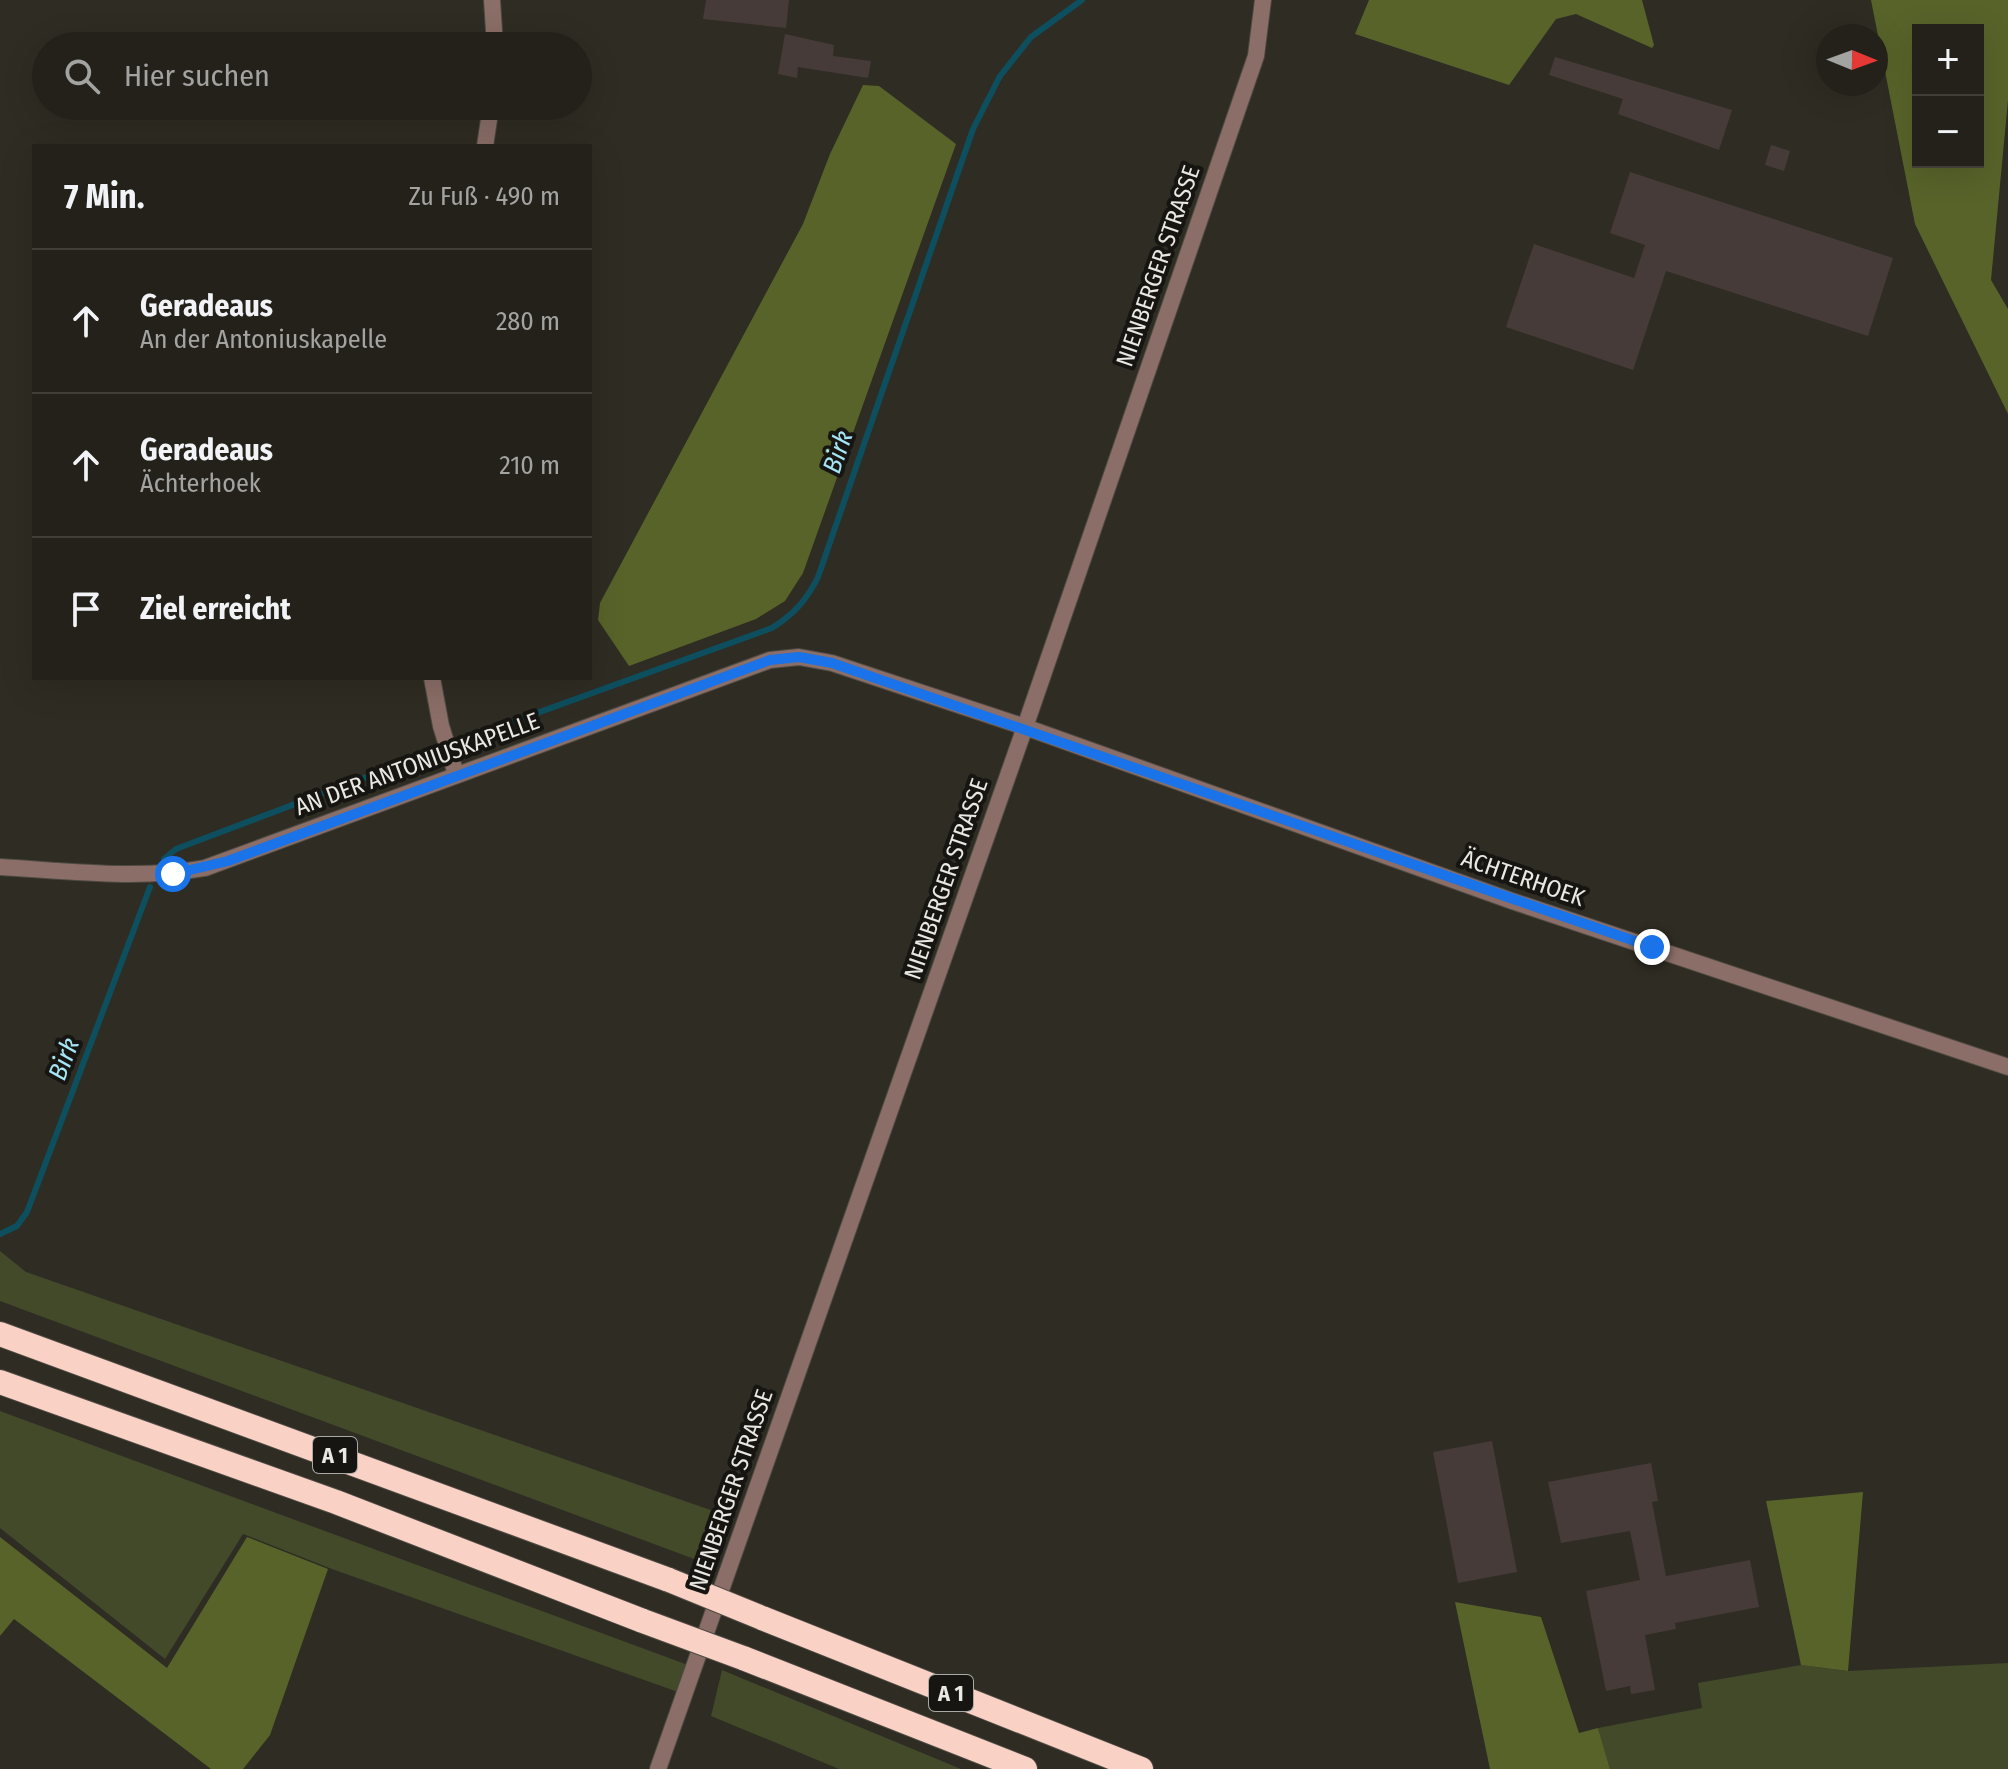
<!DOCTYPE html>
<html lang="de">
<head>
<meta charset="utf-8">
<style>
	:root { --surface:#23211a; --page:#2f2e27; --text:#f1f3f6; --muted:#a3a3a2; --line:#403e39 }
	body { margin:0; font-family:"Fira Sans Condensed",sans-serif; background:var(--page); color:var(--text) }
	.controls { position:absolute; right:24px; top:24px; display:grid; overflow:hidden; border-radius:0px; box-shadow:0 8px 32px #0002 }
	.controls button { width:72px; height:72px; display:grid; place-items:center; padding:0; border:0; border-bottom:2px solid var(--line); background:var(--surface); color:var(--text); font:40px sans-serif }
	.compass { position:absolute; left:1816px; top:24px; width:72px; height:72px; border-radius:50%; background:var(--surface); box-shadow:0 8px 32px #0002; rotate:91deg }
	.stop { position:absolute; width:24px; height:24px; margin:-18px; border:6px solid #1a73e8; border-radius:50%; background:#fff }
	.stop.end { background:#1a73e8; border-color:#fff; box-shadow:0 2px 8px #0008 }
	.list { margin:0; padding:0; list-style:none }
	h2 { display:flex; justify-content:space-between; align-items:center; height:104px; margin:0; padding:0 32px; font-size:34px }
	h2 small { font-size:26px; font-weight:400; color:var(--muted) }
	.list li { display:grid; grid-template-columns:52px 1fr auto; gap:24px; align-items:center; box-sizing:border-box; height:144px; padding:0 32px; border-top:2px solid var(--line) }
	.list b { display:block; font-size:30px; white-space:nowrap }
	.list p { margin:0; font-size:26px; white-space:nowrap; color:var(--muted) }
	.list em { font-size:26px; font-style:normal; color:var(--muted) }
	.icon { flex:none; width:44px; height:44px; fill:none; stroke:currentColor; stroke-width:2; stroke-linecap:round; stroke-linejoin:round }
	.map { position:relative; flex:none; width:2008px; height:1769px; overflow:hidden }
	.search { position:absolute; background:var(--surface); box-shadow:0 8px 32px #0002; left:32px; top:32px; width:560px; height:88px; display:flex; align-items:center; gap:20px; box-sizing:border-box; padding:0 28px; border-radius:44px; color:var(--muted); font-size:30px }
	.panel { position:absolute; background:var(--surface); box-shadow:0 8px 32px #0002; left:32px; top:144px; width:560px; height:536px; border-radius:0px }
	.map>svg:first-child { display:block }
</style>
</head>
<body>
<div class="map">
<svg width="2008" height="1769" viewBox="0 0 2008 1769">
	<rect width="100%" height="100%" fill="#2f2c23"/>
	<path fill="#434a2a" d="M 0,1251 L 26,1272 L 722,1514 L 705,1563 L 0,1301 Z
		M 0,1411 L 688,1665 L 678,1692 L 332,1569 L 243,1534 L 165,1659 L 0,1528 Z
		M 2008,1663 L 2008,1769 L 1610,1769 L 1598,1728 L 1702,1708 L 1698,1683 L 1801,1665 L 1848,1671 Z
		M 722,1670 L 961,1769 L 839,1769 L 711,1716 Z"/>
	<path fill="#58632a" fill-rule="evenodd" d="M 1369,0 L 1642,0 L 1654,45 L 1652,48 L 1576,14 L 1556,19 L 1509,85 L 1355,34 Z
		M 1871,0 L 2008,0 L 2008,100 L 1991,280 L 2008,309 L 2008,414 L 1915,224 ZM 1978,30 L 1978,162 L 1918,162 L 1918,30 Z
		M 863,85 L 879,86 L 956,144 L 803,573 L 785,601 L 756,619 L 629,666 L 598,620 L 600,603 L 803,224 L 830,154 Z
		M 1863,1492 L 1848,1671 L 1801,1665 L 1766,1501 Z
		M 0,1537 L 167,1668 L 247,1537 L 328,1569 L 270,1735 L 243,1769 L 211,1769 L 14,1619 L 0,1636 Z
		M 1455,1602 L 1541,1617 L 1579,1733 L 1598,1728 L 1610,1769 L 1490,1769 Z"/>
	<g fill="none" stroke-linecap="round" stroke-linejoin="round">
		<path stroke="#0d4f5e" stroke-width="6" d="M 465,739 L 772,628 C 794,614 806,601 818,577 L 973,129 L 1000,76 L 1031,37 L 1082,0
			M 164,859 L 176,849 L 433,752
			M 0,1234 L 17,1226 L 27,1212 L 150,887"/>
	</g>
	<path fill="#463b38" d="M 706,0 L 789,0 L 786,28 L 703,19 Z
		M 785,34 L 834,45 L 833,56 L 871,61 L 868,78 L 798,67 L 797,78 L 778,74 Z
		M 1555,57 L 1732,110 L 1719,150 L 1618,114 L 1623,99 L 1549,75 Z
		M 1771,145 L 1790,151 L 1784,171 L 1765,165 Z
		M 1630,172 L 1893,258 L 1868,336 L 1666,271 L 1633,370 L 1506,327 L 1534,244 L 1634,278 L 1645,245 L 1610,233 Z
		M 1492,1441 L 1517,1572 L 1458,1583 L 1433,1452 Z
		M 1651,1463 L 1658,1501 L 1652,1502 L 1666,1576 L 1750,1560 L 1759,1607 L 1675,1623 L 1676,1629 L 1645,1635 L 1655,1690 L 1631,1694 L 1630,1686 L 1606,1691 L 1586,1591 L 1640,1580 L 1630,1531 L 1561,1543 L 1548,1482 Z"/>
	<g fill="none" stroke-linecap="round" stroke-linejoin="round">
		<g stroke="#4d4a42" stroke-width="18">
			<path id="minor" d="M 492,0 L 495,46
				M 485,146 L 491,106
				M 432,678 L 441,726 L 456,774
				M 0,867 C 68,871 138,880 205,868 L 770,660 L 799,657 L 832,663 L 1025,727 L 1512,901 L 2008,1067"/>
		</g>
		<g stroke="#4d4a42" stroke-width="18">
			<path id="tertiary" d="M 658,1769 L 1025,727 L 1256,56 L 1263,0"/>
		</g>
		<g stroke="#4d4a42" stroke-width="26">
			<path id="motorway" d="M 0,1334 L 669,1580
				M 0,1382 L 336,1502 L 643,1621
				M 762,1618 L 1141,1769
				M 743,1658 L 1025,1769"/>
		</g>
		<use href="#minor" stroke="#8a6e67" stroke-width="16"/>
		<use href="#tertiary" stroke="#8a6e67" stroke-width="16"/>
		<use href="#motorway" stroke="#fad1c5" stroke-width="24"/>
		<g stroke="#4d4a42" stroke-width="26" stroke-linecap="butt">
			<path id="motorway-bridge" d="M 669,1580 L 762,1618
				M 643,1621 L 743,1658"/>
		</g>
		<use href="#motorway-bridge" stroke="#fad1c5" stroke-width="24"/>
	</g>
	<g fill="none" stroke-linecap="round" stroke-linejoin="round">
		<path stroke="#1a73e8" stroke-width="10" d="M 173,874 L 228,861 L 770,660 L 799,657 L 832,663 L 1652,947"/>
	</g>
	<g text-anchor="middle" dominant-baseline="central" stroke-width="8" stroke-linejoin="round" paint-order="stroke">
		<g fill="#161511" stroke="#aaa9a3" stroke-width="2">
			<rect x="313" y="1437" width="44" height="36" rx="6"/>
			<rect x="929" y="1675" width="44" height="36" rx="6"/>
		</g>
		<g font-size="22" font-weight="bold" fill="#eae8e2">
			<text x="335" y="1455">A 1</text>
			<text x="951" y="1693">A 1</text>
		</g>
		<g font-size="24" fill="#eae8e2" stroke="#161511">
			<text transform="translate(1158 266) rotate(-71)">NIENBERGER STRASSE</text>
			<text transform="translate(417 764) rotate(-20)">AN DER ANTONIUSKAPELLE</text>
			<text transform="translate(1523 878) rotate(19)">ÄCHTERHOEK</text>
			<text transform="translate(946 879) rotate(-71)">NIENBERGER STRASSE</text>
			<text transform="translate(731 1490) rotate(-71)">NIENBERGER STRASSE</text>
		</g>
		<g font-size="26" font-style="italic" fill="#a6e5f6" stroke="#161511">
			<text transform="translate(838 452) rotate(-71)">Birk</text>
			<text transform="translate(64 1059) rotate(-69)">Birk</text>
		</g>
	</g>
</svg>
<div class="controls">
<button>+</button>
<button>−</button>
</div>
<svg class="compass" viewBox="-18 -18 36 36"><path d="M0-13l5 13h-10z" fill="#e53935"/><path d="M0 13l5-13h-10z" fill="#a3a3a2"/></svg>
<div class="stop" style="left:173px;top:874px"></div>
<div class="stop end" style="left:1652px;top:947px"></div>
<div class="search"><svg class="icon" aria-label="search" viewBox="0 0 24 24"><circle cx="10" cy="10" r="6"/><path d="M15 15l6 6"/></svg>Hier suchen</div>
<section class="panel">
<h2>7 Min.<small>Zu Fuß · 490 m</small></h2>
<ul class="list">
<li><svg class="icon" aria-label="ahead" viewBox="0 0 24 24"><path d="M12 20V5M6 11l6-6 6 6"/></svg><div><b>Geradeaus</b><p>An der Antoniuskapelle</p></div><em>280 m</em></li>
<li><svg class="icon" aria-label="ahead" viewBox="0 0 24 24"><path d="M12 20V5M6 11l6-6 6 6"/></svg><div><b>Geradeaus</b><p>Ächterhoek</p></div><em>210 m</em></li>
<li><svg class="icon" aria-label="arrive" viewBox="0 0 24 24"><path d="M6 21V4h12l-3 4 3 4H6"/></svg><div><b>Ziel erreicht</b></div></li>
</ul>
</section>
</div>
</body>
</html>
